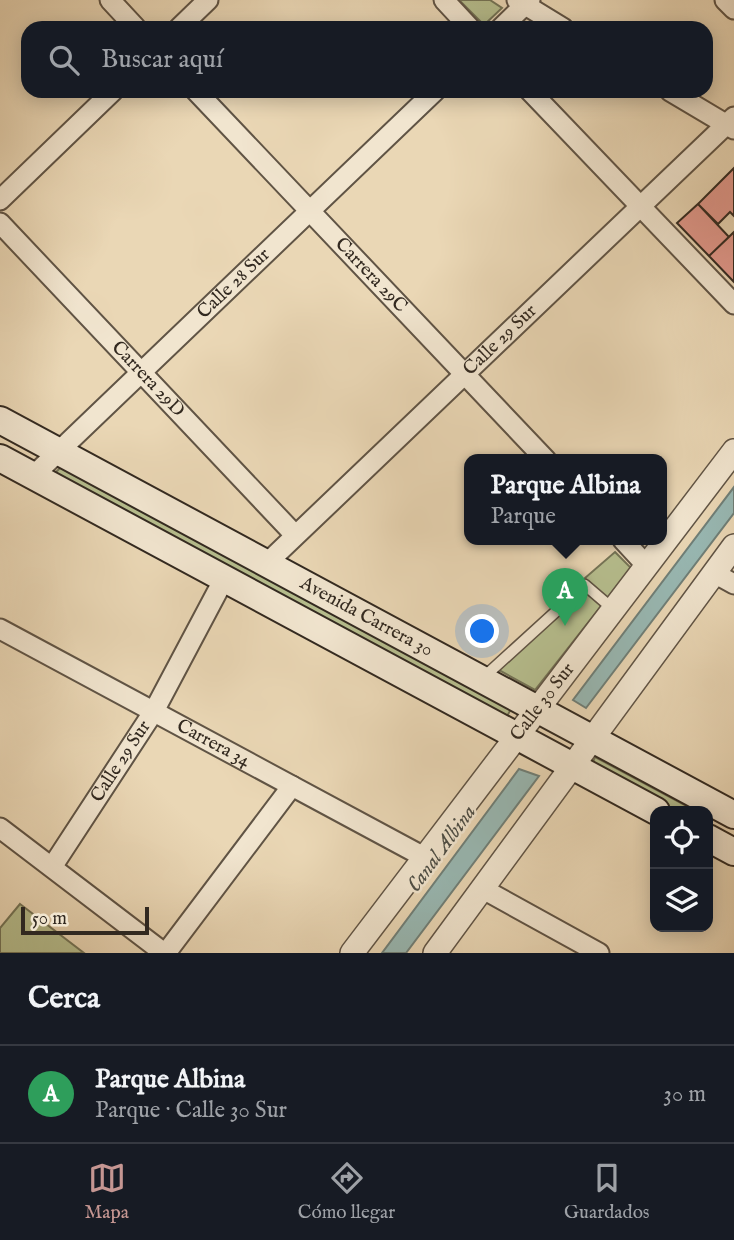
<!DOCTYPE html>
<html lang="es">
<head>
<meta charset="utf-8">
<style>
	:root { --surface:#171b24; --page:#20242c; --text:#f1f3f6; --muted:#9ea1a6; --line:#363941; --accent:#c59692 }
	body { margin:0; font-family:"IM FELL English",serif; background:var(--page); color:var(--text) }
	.controls { position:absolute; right:21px; bottom:21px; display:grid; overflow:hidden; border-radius:14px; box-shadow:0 4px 18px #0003 }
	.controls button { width:63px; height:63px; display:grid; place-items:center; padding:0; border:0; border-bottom:2px solid var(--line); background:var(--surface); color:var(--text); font:35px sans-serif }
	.scale { position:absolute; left:21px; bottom:18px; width:128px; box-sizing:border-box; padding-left:7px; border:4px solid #322920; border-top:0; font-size:19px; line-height:24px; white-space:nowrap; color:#322920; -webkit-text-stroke:5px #f1e5cf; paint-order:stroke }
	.you { position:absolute; left:483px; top:632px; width:24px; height:24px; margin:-18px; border:5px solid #fff; border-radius:50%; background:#1a73e8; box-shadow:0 0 0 10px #1a73e833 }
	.badge { display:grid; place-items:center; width:46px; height:46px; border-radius:50%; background:var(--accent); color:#fff; font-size:23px; font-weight:700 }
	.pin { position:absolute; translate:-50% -58px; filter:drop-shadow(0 2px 4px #0008) }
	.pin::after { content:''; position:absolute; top:37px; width:24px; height:21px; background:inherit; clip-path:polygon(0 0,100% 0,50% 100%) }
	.popup { position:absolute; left:464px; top:454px; width:203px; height:91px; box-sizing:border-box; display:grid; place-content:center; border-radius:14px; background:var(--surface); filter:drop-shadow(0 2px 5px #0005); font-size:23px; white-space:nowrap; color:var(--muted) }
	.popup b { font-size:26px; color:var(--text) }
	.popup::after { content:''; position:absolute; left:50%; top:100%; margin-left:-14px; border:14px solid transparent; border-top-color:var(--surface) }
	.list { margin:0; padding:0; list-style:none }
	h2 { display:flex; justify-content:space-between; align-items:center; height:91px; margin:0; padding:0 28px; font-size:30px }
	h2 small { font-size:23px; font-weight:400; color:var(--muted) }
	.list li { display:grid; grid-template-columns:46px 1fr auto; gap:21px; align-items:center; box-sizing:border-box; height:98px; padding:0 28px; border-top:2px solid var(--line) }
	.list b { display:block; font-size:26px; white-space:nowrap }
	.list p { margin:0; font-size:23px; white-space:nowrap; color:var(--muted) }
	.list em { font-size:23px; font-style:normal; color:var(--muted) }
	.icon { flex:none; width:38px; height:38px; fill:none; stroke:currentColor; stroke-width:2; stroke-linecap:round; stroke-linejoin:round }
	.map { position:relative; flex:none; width:734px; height:953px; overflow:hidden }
	.search { position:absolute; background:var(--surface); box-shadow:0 4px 18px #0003; left:21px; right:21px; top:21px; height:77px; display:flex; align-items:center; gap:18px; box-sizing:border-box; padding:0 24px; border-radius:21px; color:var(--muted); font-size:26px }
	.sheet { height:189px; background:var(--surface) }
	nav { display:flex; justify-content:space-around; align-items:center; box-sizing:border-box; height:98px; border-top:2px solid var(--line); background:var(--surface); font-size:19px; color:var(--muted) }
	nav a { display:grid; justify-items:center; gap:4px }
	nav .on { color:var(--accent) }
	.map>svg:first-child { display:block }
</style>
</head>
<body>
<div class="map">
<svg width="734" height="953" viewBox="0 0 734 953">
	<rect width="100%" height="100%" fill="#ead7b5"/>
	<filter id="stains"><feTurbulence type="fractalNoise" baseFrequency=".00286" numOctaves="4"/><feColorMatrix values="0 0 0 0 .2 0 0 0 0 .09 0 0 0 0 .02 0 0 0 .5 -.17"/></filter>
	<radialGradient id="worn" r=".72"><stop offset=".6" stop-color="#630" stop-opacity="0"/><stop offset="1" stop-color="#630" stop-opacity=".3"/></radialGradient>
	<path fill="#b6be8e" stroke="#747457" stroke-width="2" d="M 459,0 L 490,0 L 502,8 L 484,25 Z
		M 63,465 L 511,709 L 505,720 L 54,474 Z
		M 615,552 L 631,568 L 535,690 L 497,669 L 590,583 L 585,578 Z
		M 595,757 L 696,811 L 676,811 L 592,765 Z
		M 20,904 L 84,953 L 0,953 L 0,928 Z"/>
	<path fill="#98b8b3" stroke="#6f7f78" stroke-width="2" d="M 734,487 L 734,513 L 586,708 L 573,700 Z
		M 519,769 L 539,776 L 406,953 L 382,953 Z"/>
	<path fill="#e2988c" stroke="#322920" stroke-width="2" d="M 734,168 L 734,216 L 730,212 L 718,224 L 698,204 Z
		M 698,204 L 729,237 L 709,256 L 677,223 Z
		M 734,232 L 734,282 L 709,256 Z"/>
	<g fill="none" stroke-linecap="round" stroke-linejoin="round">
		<g stroke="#605445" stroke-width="13">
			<path id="service" d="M 484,677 L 585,585 L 613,609"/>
		</g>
		<g stroke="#605445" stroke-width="23">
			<g id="minor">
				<path d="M 110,0 L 136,28"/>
				<path d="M 444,0 L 470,28"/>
				<path d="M 517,0 L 563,28"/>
				<path d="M 725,0 L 734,9"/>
				<path d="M 179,28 L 208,0"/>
				<path d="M 501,28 L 530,0"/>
				<path id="s1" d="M 196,91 L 546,460"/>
				<path d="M 530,91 L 734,304"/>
				<path d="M 670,91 L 734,129"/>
				<path d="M 0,200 L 113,91"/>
				<path id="s2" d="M 0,223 L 295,535"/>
				<path id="s3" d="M 33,476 L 435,91"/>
				<path d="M 623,540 L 646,565"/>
				<path id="s4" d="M 266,564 L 734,117"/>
				<path d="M 714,573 L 734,584"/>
				<path id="s5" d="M 0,629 L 424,857"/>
				<path d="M 0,828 L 164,953"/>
				<path id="s6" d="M 52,867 L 154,711 L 224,579"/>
				<path d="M 483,889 L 599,953"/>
				<path d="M 166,953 L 292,786"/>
			</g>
		</g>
		<g stroke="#605445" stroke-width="26">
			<g id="tertiary">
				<path id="s7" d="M 352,953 L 734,451"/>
				<path d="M 435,953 L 734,546"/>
			</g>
		</g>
		<g stroke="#322920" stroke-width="30">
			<g id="secondary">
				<path id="s8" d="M 0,420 L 734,815"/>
				<path d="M 0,458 L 656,811"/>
				<path d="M 708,838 L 734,852"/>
			</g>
		</g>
		<use href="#service" stroke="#f1e5cf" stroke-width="10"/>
		<use href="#minor" stroke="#f1e5cf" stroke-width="19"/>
		<use href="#tertiary" stroke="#f1e5cf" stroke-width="23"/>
		<use href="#secondary" stroke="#f1e5cf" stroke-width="26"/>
	</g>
	<g text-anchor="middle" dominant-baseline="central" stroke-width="5" stroke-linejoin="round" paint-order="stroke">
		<g font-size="19" fill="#322920" stroke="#f1e5cf">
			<text stroke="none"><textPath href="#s1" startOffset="254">Carrera 29C</textPath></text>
			<text stroke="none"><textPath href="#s3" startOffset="278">Calle 28 Sur</textPath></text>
			<text stroke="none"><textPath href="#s4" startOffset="324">Calle 29 Sur</textPath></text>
			<text stroke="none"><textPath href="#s2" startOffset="215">Carrera 29D</textPath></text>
			<text stroke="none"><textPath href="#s8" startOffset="416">Avenida Carrera 30</textPath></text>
			<text stroke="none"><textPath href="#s7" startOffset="315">Calle 30 Sur</textPath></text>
			<text stroke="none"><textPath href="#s5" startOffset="242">Carrera 34</textPath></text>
			<text stroke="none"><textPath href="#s6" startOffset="126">Calle 29 Sur</textPath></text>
		</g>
		<g font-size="21" font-style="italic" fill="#4c4d45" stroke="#f1e5cf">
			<text transform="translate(442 849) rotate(-54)">Canal Albina</text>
		</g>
	</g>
	<rect width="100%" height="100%" filter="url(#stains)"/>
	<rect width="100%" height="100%" fill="url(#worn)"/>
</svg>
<div class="controls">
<button><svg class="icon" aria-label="locate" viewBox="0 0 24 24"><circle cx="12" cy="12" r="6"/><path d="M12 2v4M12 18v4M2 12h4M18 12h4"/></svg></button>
<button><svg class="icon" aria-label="layers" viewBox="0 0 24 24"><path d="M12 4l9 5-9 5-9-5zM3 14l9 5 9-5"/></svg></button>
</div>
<div class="scale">50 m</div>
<div class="you"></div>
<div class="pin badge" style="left:565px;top:626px;background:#2e9e5b">A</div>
<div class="popup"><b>Parque Albina</b>Parque</div>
<div class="search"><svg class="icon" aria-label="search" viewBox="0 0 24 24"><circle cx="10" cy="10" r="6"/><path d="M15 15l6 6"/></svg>Buscar aquí</div>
</div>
<section class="sheet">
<h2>Cerca<small></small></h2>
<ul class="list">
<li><span class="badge" style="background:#2e9e5b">A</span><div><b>Parque Albina</b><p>Parque · Calle 30 Sur</p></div><em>30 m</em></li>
</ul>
</section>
<nav>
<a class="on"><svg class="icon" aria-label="map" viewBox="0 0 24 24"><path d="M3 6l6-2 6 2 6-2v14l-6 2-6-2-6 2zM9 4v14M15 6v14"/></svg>Mapa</a>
<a><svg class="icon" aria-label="directions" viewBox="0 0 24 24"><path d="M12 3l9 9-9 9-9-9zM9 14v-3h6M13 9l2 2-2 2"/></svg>Cómo llegar</a>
<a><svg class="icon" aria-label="saved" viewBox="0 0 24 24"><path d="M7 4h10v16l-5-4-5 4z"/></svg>Guardados</a>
</nav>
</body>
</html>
